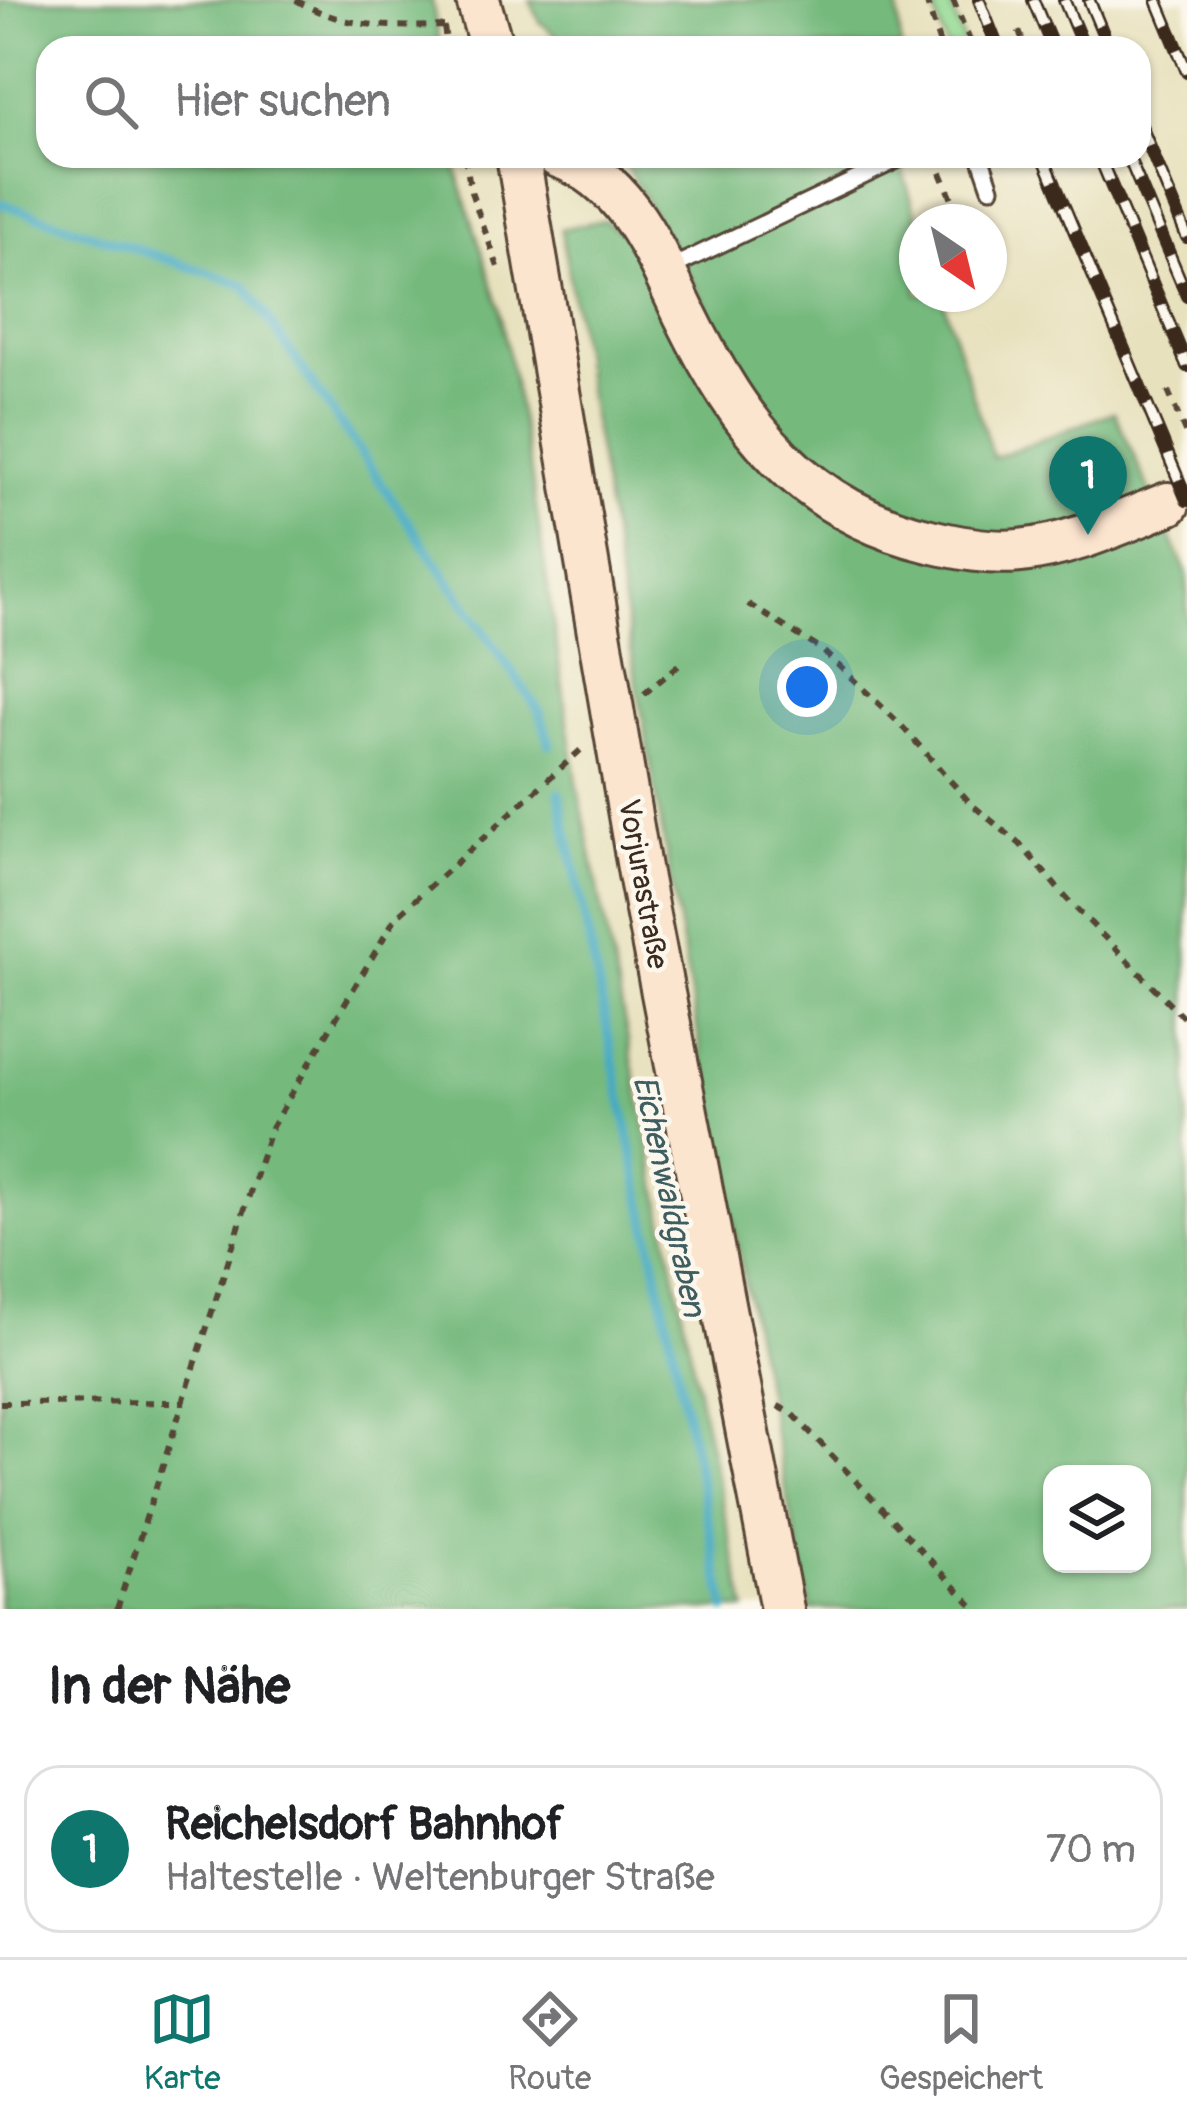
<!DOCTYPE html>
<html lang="de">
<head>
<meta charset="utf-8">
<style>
	:root { --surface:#fff; --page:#f2f2f2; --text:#202124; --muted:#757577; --line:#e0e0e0; --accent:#0f766e }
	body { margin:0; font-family:Pangolin,sans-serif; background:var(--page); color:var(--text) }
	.controls { position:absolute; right:36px; bottom:36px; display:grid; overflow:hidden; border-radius:24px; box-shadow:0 3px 9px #0004 }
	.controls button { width:108px; height:108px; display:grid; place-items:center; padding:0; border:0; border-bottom:3px solid var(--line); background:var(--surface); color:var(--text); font:60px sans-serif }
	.compass { position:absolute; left:899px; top:204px; width:108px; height:108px; border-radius:50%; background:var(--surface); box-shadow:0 3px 9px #0004; rotate:145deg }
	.you { position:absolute; left:807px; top:687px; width:42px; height:42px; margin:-30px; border:9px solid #fff; border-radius:50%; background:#1a73e8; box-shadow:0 0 0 18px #1a73e833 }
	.badge { display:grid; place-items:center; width:78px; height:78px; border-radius:50%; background:var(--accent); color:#fff; font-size:39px; font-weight:700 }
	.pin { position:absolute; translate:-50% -99px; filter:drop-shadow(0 3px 6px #0008) }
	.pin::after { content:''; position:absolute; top:63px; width:42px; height:36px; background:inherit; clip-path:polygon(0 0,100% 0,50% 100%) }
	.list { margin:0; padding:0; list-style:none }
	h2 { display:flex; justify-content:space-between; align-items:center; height:156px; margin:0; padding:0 48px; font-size:51px }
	h2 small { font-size:39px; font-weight:400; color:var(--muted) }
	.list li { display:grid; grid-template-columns:78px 1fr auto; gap:36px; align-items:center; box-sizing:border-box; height:168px; margin:0 24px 24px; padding:0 24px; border:3px solid var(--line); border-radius:36px }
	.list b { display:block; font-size:45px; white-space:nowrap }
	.list p { margin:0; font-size:39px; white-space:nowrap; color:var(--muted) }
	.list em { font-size:39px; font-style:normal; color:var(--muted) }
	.icon { flex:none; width:66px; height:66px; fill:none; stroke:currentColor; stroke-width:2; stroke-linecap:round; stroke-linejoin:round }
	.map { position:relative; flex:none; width:1187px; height:1609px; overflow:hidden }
	.search { position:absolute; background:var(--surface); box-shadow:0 3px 9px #0004; left:36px; right:36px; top:36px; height:132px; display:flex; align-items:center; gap:30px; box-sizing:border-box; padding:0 42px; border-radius:36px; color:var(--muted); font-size:45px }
	.sheet { height:348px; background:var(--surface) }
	nav { display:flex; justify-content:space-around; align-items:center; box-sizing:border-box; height:168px; border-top:3px solid var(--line); background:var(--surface); font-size:33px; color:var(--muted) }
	nav a { display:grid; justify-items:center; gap:6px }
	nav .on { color:var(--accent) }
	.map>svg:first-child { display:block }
</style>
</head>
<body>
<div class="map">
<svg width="1187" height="1609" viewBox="0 0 1187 1609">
	<rect width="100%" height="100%" fill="#fbf7ec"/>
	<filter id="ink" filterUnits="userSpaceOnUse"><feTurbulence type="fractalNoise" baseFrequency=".00833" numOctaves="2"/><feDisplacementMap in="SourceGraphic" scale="24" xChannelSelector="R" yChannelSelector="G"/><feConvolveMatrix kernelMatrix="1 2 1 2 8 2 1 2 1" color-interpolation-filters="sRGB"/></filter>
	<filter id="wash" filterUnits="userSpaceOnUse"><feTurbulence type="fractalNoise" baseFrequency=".004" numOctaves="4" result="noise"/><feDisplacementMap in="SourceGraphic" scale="48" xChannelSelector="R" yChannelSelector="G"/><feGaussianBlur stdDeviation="2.7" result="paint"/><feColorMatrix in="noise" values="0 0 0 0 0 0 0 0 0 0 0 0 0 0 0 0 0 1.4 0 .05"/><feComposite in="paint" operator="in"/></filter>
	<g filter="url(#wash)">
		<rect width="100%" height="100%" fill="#e8e1be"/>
		<path fill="#92d993" stroke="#668258" stroke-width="3" d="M 931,0 L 948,0 L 966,48 L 947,48 Z"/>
		<path fill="#75b97d" stroke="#58724e" stroke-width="3" fill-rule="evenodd" d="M 0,0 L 432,0 L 440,48 L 48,48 L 48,156 L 452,156 L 499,307 L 530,467 L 577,783 L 703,1416 L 746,1609 L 0,1609 Z
			M 530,0 L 897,0 L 901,48 L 571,48 L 540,22 Z
			M 620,156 L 902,156 L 902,170 L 919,222 L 917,294 L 941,294 L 993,458 L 1114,412 L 1187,574 L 1187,1609 L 811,1609 C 713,1152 637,690 561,229 L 604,220 L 626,235 L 671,319 L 707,306 ZM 1052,1474 L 1142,1474 L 1142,1564 L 1052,1564 Z"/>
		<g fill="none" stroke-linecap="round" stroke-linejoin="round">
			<path stroke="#42a9c2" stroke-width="9" d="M 0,203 L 244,285 L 540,712 L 550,745
				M 559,793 L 726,1609"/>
		</g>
	</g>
	<g filter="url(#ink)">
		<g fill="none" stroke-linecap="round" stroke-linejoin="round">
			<g stroke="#554536" stroke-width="21">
				<path id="lane" d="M 980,156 L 991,188
					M 664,271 L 905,156"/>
			</g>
			<g stroke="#554536" stroke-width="48">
				<path id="secondary" d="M 478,0 L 492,48
					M 518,156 L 640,874 L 782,1609
					M 558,156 C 628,180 655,253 685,315 C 740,427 803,511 930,541 C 959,548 990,554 1020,551 C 1071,546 1121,522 1168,504"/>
			</g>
			<path stroke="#554536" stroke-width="6" stroke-dasharray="9 9" stroke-linecap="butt" d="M 296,0 C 345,29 389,27 444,26
				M 926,0 L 941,48
				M 953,0 L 973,48
				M 444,27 L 447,48
				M 1019,31 L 1024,44
				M 465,156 L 471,192 L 498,267
				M 934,156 L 953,201
				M 1168,391 L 1187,437
				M 748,604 L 822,650 L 898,722 L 971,804 L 1020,844 L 1067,899 L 1187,1021
				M 644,694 L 680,664
				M 0,1403 L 185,1402
				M 778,1406 L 793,1414 L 976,1609
				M 117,1609 L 270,1130 L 396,917 L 585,746"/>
			<use href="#lane" stroke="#fff" stroke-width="15"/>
			<use href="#secondary" stroke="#fce5cf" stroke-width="42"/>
			<g stroke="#3b2a1e" stroke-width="14">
				<path id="rail" d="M 979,0 L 998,48
					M 1033,0 L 1053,48
					M 1064,0 L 1084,48
					M 1089,0 L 1109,48
					M 1157,0 L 1187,72
					M 1139,121 L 1187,237
					M 1043,156 L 1187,500
					M 1099,156 L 1187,366
					M 1128,156 L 1187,296"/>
			</g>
			<use href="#rail" stroke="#fbf7ec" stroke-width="9" stroke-dasharray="27" stroke-linecap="butt"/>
		</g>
	</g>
	<g text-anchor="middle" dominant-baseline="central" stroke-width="9" stroke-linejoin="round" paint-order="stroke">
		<g font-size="30" fill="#3b2a1e" stroke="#fbf7ec">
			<text transform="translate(643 884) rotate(80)">Vorjurastraße</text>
		</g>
		<g font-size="33" font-style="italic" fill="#3e5d60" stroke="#fbf7ec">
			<text transform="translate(669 1196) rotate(78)">Eichenwaldgraben</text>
		</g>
	</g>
</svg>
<div class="controls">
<button><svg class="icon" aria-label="layers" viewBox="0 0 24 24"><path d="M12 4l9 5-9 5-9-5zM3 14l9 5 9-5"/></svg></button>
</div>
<svg class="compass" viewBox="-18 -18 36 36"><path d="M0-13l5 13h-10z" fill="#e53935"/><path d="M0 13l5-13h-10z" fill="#757577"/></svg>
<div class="you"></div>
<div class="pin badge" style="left:1088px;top:535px">1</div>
<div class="search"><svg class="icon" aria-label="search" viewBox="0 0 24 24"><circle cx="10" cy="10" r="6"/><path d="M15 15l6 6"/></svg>Hier suchen</div>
</div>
<section class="sheet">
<h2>In der Nähe<small></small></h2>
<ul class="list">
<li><span class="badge">1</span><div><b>Reichelsdorf Bahnhof</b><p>Haltestelle · Weltenburger Straße</p></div><em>70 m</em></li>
</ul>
</section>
<nav>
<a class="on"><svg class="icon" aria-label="map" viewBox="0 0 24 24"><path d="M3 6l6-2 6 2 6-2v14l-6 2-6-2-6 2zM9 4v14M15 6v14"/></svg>Karte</a>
<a><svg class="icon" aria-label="directions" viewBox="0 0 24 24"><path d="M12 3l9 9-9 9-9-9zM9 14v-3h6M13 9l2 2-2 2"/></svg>Route</a>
<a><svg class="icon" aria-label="saved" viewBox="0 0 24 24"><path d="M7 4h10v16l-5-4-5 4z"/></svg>Gespeichert</a>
</nav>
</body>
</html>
